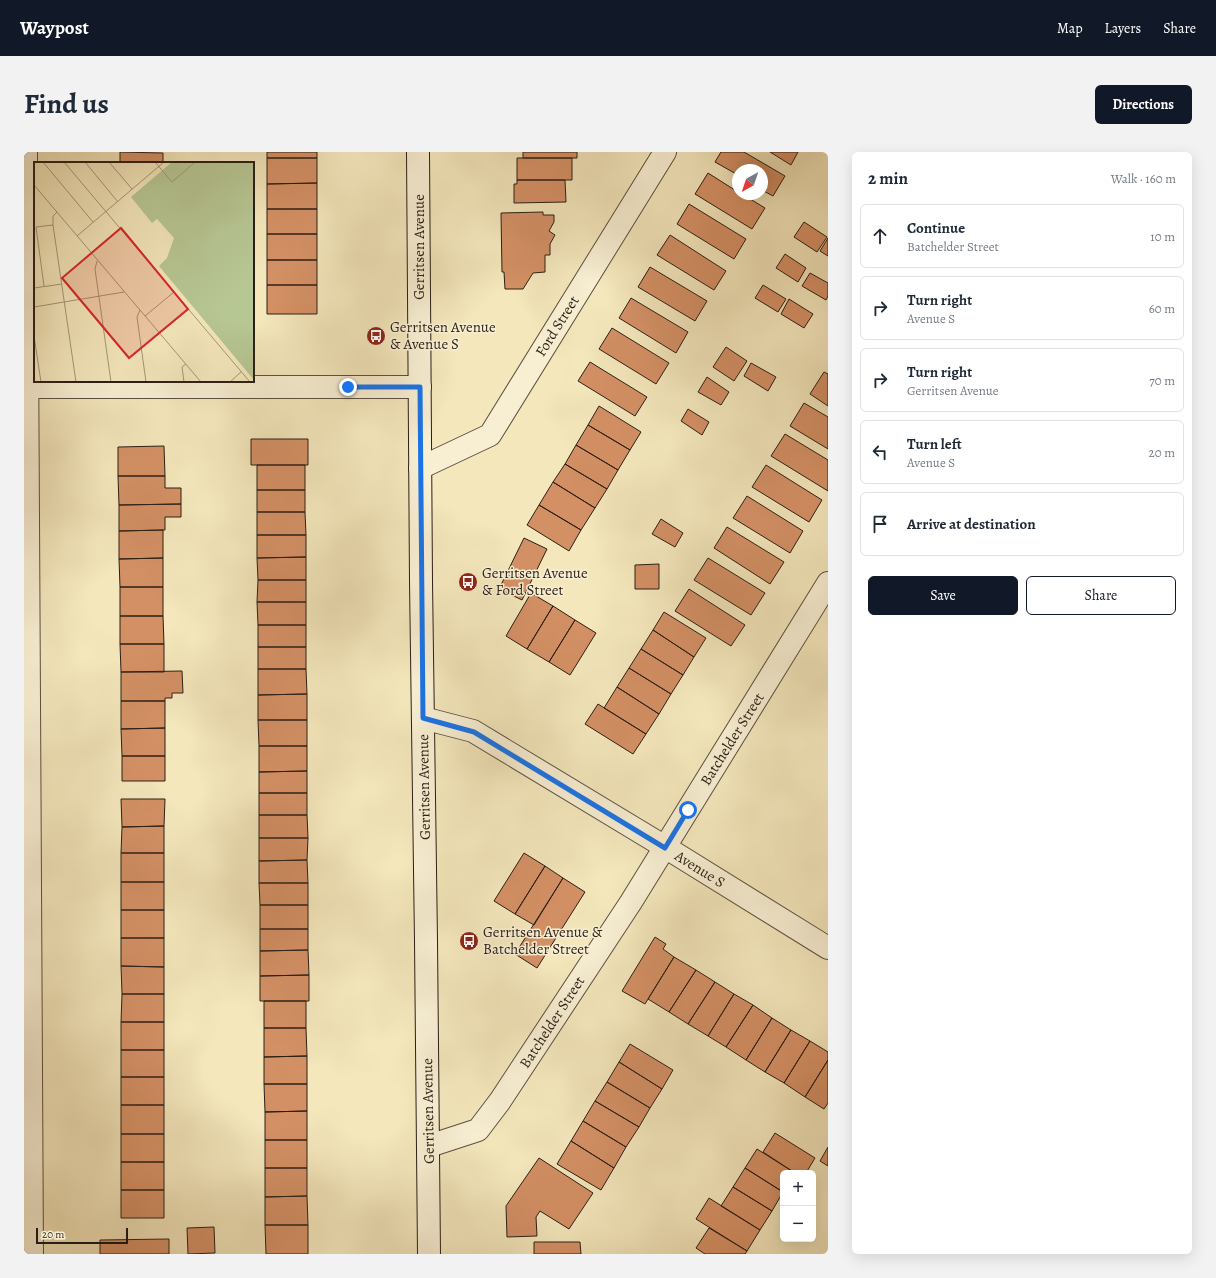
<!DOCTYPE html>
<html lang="en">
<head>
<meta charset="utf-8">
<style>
	:root { --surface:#fff; --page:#f2f2f3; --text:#1f2937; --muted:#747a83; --line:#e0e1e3; --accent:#111827 }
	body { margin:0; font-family:Alegreya,serif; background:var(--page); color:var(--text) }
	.controls { position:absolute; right:12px; bottom:12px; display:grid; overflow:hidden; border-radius:6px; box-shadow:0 4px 16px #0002 }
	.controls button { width:36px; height:36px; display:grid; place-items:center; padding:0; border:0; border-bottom:1px solid var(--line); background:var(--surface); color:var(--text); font:20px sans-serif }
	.compass { position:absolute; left:708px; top:12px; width:36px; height:36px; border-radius:50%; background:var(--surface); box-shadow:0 4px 16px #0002; rotate:220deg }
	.scale { position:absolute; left:12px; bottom:10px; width:92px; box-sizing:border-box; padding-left:4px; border:2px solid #2a1e15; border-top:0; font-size:11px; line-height:14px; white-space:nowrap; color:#2a1e15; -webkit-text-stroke:3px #f8efd3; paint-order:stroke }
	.stop { position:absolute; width:12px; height:12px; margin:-9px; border:3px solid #1a73e8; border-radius:50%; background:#fff }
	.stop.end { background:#1a73e8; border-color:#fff; box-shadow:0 1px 4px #0008 }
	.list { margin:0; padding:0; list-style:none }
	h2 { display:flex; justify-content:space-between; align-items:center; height:52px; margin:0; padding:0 16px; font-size:17px }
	h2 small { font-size:13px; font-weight:400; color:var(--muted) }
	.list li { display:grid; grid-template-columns:26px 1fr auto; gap:12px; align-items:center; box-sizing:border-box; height:64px; margin:0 8px 8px; padding:0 8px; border:1px solid var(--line); border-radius:6px }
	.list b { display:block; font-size:15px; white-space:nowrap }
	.list p { margin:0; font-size:13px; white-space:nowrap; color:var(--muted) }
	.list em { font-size:13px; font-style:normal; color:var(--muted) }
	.actions { display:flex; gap:8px; padding:12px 16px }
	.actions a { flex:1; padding:9px 0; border:1px solid var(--accent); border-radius:6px; text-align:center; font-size:14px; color:var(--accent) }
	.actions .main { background:var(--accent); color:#fff }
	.icon { flex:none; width:22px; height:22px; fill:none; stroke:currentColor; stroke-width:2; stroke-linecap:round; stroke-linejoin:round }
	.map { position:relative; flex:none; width:804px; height:1102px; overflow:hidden; border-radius:6px }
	header { display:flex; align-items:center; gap:24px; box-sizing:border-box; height:56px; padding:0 20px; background:var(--accent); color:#fff }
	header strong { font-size:19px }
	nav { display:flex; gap:22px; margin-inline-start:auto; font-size:14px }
	.intro { display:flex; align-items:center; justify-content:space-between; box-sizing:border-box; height:96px; padding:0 24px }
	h1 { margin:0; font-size:28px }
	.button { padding:10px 18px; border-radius:6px; background:var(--accent); color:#fff; font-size:14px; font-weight:700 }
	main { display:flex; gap:24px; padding:0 24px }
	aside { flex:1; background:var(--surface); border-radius:6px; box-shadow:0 4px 16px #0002 }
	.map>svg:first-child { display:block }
</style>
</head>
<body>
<header>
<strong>Waypost</strong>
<nav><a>Map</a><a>Layers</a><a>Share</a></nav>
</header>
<div class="intro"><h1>Find us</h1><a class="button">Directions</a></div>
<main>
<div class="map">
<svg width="804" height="1102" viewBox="0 0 804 1102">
	<rect width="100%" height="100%" fill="#f4e7bc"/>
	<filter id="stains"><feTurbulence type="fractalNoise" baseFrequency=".005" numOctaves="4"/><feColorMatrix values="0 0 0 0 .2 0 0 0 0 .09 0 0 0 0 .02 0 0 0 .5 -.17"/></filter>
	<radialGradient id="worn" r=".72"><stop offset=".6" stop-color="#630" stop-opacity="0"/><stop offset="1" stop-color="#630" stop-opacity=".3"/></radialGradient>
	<path fill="#d49065" stroke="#2a1e15" d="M 96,0 L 139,1 L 139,11 L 96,11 Z
		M 243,0 L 293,0 L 293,6 L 243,6 Z
		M 499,0 L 553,0 L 553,6 L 499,6 Z
		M 697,0 L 720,0 L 761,24 L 749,44 L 738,38 L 738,18 L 714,18 L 714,23 L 691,10 Z
		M 746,0 L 774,0 L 767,13 Z
		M 243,6 L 293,6 L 293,31 L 243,32 Z
		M 493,6 L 548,6 L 548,28 L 493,28 Z
		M 684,21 L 714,40 L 714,42 L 718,42 L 741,56 L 728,77 L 671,42 Z
		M 493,28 L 541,28 L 542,50 L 490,51 L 490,32 L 493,32 Z
		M 293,31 L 293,57 L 243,57 L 243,32 Z
		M 665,52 L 722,87 L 710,107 L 653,72 Z
		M 243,57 L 293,57 L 293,82 L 243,82 Z
		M 519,60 L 519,63 L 530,63 L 530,70 L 525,79 L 531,83 L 526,92 L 526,103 L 521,103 L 521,120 L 509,121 L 499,137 L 481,137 L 480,120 L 478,120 L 477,61 Z
		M 780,70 L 803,85 L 793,100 L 770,85 Z
		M 243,82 L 293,82 L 293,108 L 243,108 Z
		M 646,83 L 702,119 L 690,138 L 633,103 Z
		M 804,86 L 804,104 L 796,99 Z
		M 761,102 L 782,116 L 774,130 L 752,116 Z
		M 243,108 L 293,108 L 293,133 L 243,133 Z
		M 626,115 L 683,149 L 671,169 L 614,135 Z
		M 786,121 L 804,131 L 804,144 L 802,148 L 778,134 Z
		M 243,133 L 293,133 L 293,162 L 243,162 Z
		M 739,133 L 762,147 L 754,160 L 731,146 Z
		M 607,146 L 664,180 L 652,201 L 595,166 Z
		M 765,147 L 789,162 L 780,176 L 757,162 Z
		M 588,176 L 645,211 L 632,232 L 575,197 Z
		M 702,195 L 723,209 L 710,229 L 689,215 Z
		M 566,210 L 623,245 L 611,264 L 554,229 Z
		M 727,211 L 752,225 L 744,239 L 720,224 Z
		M 800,220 L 804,222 L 804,254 L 786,242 Z
		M 683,225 L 705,240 L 697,253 L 674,240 Z
		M 780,251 L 804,265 L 804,297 L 766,274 Z
		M 575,254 L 617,280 L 606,298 L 564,273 Z
		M 664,257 L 685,270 L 678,283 L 657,269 Z
		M 564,273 L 606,298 L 594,318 L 552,293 Z
		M 761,282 L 804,308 L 804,339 L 747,304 Z
		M 227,287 L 284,287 L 284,313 L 227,313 Z
		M 552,293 L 594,318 L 583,337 L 541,312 Z
		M 140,294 L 141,324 L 94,324 L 94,295 Z
		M 541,312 L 583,337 L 571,356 L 529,330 Z
		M 233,313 L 281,313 L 281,338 L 233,338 Z
		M 742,313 L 798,348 L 785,370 L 728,335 Z
		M 94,324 L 141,324 L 141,336 L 157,336 L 157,352 L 95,353 Z
		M 529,330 L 571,356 L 557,378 L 515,353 Z
		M 233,338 L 281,338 L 281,360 L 233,360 Z
		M 723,344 L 779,379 L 766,401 L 709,366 Z
		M 157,352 L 157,365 L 141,365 L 141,378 L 95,379 L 95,353 Z
		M 515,353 L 557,378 L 545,399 L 503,373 Z
		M 233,360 L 281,360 L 282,383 L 233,383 Z
		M 637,367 L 659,381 L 651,395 L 628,382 Z
		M 703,375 L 760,410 L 746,432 L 690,396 Z
		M 139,378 L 139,406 L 95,407 L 95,379 Z
		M 233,383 L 282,383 L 282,405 L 233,406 Z
		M 500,386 L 523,397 L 498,448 L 475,437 Z
		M 282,405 L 282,428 L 234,428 L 233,406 Z
		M 139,406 L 139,435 L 96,435 L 95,407 Z
		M 684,406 L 741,441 L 727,463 L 670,428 Z
		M 635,412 L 635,437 L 611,437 L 611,413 Z
		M 234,428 L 282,428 L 282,450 L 233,450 Z
		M 96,435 L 139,435 L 139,464 L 96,464 Z
		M 665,437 L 721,473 L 707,494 L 651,459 Z
		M 507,441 L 529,454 L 503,497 L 482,484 Z
		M 233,450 L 282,450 L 282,473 L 234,473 Z
		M 529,454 L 551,468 L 525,510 L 503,497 Z
		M 640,460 L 682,486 L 670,505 L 629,478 Z
		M 96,464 L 139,464 L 140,492 L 96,492 Z
		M 551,468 L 572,481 L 546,523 L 525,510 Z
		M 234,473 L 282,473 L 282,495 L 234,495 Z
		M 629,478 L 670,505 L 659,523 L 617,497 Z
		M 96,492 L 140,492 L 140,520 L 97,520 Z
		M 234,495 L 282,495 L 282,517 L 234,517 Z
		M 617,497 L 659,523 L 647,542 L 605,516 Z
		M 605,516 L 647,542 L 635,562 L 593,535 Z
		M 234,517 L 282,517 L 283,542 L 234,543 Z
		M 158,519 L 159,541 L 148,541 L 148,546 L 141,546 L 141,549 L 97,549 L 97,520 Z
		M 593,535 L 635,562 L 622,582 L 580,556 Z
		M 283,542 L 283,568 L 234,568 L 234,543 Z
		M 97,549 L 141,549 L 141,576 L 97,577 Z
		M 574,552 L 622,582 L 609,602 L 561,572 Z
		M 234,568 L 283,568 L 283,594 L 235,594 Z
		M 141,576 L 141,604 L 98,604 L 97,577 Z
		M 235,594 L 283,594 L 283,619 L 235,620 Z
		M 98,604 L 141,604 L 141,629 L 98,629 Z
		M 283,619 L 283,641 L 235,641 L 235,620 Z
		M 235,641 L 283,641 L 283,663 L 235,663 Z
		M 97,647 L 141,647 L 140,674 L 98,675 Z
		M 235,663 L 283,663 L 284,686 L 235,686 Z
		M 140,674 L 140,701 L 97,701 L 98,675 Z
		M 235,686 L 284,686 L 283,708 L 235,709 Z
		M 97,701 L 140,701 L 140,730 L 97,730 Z
		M 500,701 L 521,714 L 491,762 L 470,749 Z
		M 283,708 L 284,731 L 235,731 L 235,709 Z
		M 521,714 L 539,726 L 510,773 L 491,762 Z
		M 539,726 L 561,740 L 513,816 L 491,802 Z
		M 97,730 L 140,730 L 140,758 L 97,758 Z
		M 235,731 L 284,731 L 284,753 L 236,753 Z
		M 236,753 L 284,753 L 284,777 L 236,777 Z
		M 97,758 L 140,758 L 140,786 L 97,786 Z
		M 236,777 L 284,777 L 284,798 L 236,799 Z
		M 631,785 L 642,792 L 639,797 L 650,805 L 621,852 L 598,839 Z
		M 97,786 L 140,786 L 140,815 L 97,814 Z
		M 284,798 L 285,823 L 236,824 L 236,799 Z
		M 650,805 L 672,818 L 645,860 L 624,847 Z
		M 97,814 L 140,815 L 140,842 L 98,842 Z
		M 672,818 L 691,830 L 664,872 L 645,860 Z
		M 285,823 L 285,849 L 236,849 L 236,824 Z
		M 691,830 L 710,842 L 684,884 L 664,872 Z
		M 98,842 L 140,842 L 140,870 L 97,870 Z
		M 710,842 L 729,853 L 702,895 L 684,884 Z
		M 240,849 L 282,849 L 282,876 L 240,876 Z
		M 729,853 L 748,866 L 722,908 L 702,895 Z
		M 748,866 L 767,878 L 741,920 L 722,908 Z
		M 97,870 L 140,870 L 140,898 L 97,898 Z
		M 240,876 L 282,876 L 283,904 L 240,905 Z
		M 767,878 L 786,889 L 760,931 L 741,920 Z
		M 786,889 L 804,900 L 804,908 L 781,945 L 760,931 Z
		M 606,892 L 649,918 L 638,937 L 595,910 Z
		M 97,898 L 140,898 L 140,925 L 97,925 Z
		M 283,904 L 283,932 L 240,932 L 240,905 Z
		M 804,908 L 804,951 L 800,957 L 781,945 Z
		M 595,910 L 638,937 L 626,956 L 583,930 Z
		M 97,925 L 140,925 L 140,953 L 97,953 Z
		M 583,930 L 626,956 L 615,975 L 571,949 Z
		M 240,932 L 283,932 L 283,959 L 241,960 Z
		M 571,949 L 615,975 L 602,995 L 559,969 Z
		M 97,953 L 140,953 L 140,982 L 97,982 Z
		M 283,959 L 283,988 L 241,988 L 241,960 Z
		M 559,969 L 602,995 L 590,1016 L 547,989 Z
		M 751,981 L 791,1006 L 782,1021 L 771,1021 L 739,1000 Z
		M 97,982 L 140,982 L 140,1010 L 97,1010 Z
		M 241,988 L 283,988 L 283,1016 L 241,1016 Z
		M 547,989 L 590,1016 L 577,1038 L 533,1012 Z
		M 804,995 L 804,1014 L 796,1009 Z
		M 733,997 L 771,1021 L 759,1021 L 759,1040 L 721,1016 Z
		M 515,1006 L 569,1041 L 545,1077 L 516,1059 L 512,1065 L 513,1084 L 483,1085 L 482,1054 Z
		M 97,1010 L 140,1010 L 140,1038 L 97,1038 Z
		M 241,1016 L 283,1016 L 283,1044 L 241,1045 Z
		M 721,1016 L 759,1040 L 748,1059 L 709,1035 Z
		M 709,1035 L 748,1059 L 736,1078 L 697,1054 Z
		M 97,1038 L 140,1038 L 140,1066 L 97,1066 Z
		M 283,1044 L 284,1073 L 241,1073 L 241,1045 Z
		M 685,1046 L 736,1078 L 723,1099 L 672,1067 Z
		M 241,1073 L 284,1073 L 284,1102 L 242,1102 Z
		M 190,1075 L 191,1101 L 164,1102 L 163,1076 Z
		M 685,1076 L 723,1099 L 721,1102 L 681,1102 L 672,1096 Z
		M 145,1087 L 145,1102 L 76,1102 L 76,1088 Z
		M 510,1090 L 556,1090 L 557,1102 L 510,1102 Z"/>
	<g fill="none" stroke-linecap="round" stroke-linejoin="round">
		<g stroke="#5c503f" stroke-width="24">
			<path id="minor" d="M 2,0 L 8,1102
				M 4,235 L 396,235
				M 396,316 L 466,283 L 641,0
				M 399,566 L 449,579 L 641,695 L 804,796
				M 405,994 L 454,978 L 476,949 L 607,750 L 804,431"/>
		</g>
		<g stroke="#2a1e15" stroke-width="24">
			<path id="secondary" d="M 394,0 L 397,430 L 402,789 L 405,1102"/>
		</g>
		<use href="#minor" stroke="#f8efd3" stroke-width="22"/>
		<use href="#secondary" stroke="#f8efd3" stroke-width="22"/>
	</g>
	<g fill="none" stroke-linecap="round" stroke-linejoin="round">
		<path stroke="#1a73e8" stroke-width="5" d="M 324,235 L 396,235 L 399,566 L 450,580 L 641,696 L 664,658"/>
	</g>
	<defs>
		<g id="bus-disc" transform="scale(1)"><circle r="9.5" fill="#8f2418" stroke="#f8efd3"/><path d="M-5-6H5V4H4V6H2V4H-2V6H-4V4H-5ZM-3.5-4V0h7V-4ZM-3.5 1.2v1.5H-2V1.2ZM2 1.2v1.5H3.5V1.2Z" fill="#fff"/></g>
	</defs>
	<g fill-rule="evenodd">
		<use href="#bus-disc" x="352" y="184"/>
		<use href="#bus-disc" x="444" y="430"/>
		<use href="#bus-disc" x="445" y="789"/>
	</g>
	<g text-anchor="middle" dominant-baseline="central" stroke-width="3" stroke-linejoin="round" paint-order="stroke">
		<g font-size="15" fill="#2a1e15" stroke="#f8efd3">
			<text transform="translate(395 95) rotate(-90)">Gerritsen Avenue</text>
			<text transform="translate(533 174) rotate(-58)">Ford Street</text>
			<text transform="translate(708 587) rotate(-58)">Batchelder Street</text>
			<text transform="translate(400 635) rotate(-91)">Gerritsen Avenue</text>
			<text transform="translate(676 717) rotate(32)">Avenue S</text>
			<text transform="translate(528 870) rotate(-57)">Batchelder Street</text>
			<text transform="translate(404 959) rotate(-91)">Gerritsen Avenue</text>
		</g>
		<g font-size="15" fill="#2a1e15" stroke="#f8efd3" text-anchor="start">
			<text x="366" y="175">Gerritsen Avenue<tspan x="366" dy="17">&amp; Avenue S</tspan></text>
			<text x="458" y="421">Gerritsen Avenue<tspan x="458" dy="17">&amp; Ford Street</tspan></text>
			<text x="459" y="780">Gerritsen Avenue &amp;<tspan x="459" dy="17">Batchelder Street</tspan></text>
		</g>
	</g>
	<g transform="translate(10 10)">
		<rect width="220" height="220" fill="#f4e7bc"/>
		<path d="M 138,0 L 220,0 L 220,218 L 125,104 L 133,96 L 140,76 L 123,57 L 118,61 L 97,35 Z" fill="#b7c794"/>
		<path d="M 166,0 L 177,0 L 179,4 L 168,13 L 161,4 ZM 191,0 L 204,0 L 206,3 L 197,11 L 189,2 ZM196 29a8 8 0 1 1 16 0a8 8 0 1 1-16 0ZM155 64a8 8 0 1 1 16 0a8 8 0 1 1-16 0ZM167 109a8 8 0 1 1 16 0a8 8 0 1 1-16 0ZM134 112a6 6 0 1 1 12 0a6 6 0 1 1-12 0ZM196 143a8 8 0 1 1 16 0a8 8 0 1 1-16 0Z" fill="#b7c794"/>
		<path fill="none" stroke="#a39779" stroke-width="1" d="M 9,0 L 59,60M 30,0 L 216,220M 51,0 L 84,40M 75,0 L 98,27M 121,0 L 138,20 L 161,0M 0,23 L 167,220M 23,50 L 19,54 L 19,63 L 42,220M 43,74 L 130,0M 63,99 L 61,107 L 77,220M 10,124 L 2,65 L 19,63M 0,126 L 28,122M 0,145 L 90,130M 106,148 L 103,155 L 112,220M 111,154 L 140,130M 0,174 L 7,220M 150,220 L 148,205 L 152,202M 196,220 L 207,210"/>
		<path fill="#d62828" fill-opacity="0.15" stroke="#d62828" stroke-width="2" d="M 87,66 L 154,147 L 95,196 L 28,116 Z"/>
		<rect width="220" height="220" fill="none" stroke="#2a1e15" stroke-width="2"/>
	</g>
	<rect width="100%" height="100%" filter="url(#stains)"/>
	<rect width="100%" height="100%" fill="url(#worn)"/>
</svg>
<div class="controls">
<button>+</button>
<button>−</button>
</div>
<svg class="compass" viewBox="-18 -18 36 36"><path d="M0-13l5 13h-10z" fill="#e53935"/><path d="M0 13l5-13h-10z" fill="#747a83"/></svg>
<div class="scale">20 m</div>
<div class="stop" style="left:664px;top:658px"></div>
<div class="stop end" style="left:324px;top:235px"></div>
</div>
<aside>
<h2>2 min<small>Walk · 160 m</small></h2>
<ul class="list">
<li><svg class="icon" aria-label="ahead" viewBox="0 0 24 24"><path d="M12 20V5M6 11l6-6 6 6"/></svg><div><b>Continue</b><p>Batchelder Street</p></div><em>10 m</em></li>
<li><svg class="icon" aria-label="right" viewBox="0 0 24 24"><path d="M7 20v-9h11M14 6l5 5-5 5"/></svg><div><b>Turn right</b><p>Avenue S</p></div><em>60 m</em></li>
<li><svg class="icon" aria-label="right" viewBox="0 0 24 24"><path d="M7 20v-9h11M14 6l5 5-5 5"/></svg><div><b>Turn right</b><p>Gerritsen Avenue</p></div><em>70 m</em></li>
<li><svg class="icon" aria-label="left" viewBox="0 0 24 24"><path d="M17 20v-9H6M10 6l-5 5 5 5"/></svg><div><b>Turn left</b><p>Avenue S</p></div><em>20 m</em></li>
<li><svg class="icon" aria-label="arrive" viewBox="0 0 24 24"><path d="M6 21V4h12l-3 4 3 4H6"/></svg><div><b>Arrive at destination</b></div></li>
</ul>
<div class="actions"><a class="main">Save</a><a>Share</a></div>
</aside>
</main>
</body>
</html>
